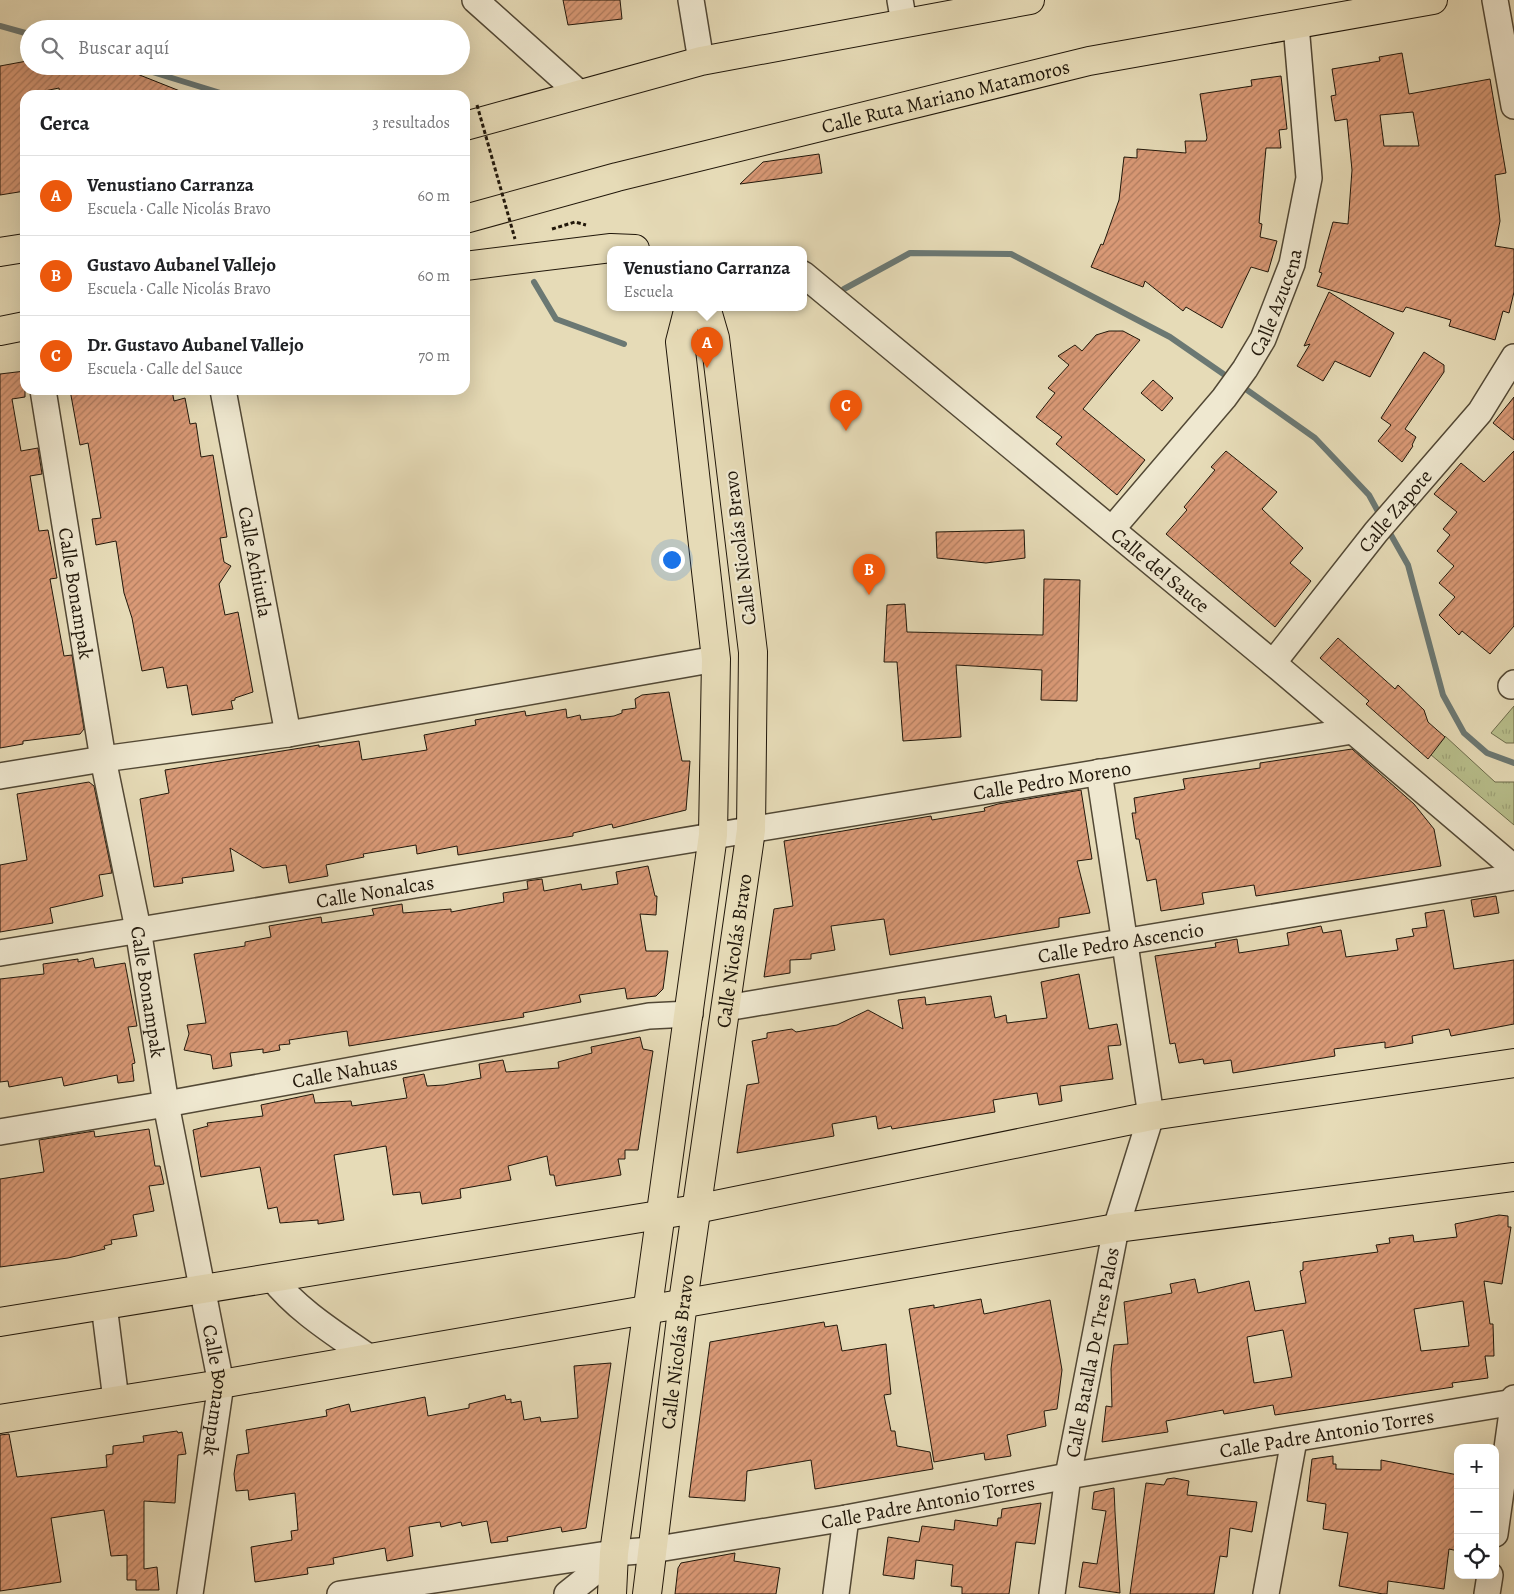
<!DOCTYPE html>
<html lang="es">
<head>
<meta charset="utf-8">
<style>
	:root { --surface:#fff; --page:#f2f2f2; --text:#202124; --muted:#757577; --line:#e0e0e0; --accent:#ea580c }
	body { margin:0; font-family:Alegreya,serif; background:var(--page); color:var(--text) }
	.controls { position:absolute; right:15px; bottom:15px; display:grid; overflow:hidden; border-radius:10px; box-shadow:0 5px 20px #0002 }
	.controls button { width:45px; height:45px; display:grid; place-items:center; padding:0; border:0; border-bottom:1px solid var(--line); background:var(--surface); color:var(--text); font:25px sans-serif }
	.you { position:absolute; left:671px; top:559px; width:18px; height:18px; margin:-12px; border:4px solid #fff; border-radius:50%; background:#1a73e8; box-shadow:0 0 0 8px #1a73e833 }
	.badge { display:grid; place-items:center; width:32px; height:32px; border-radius:50%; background:var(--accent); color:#fff; font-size:16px; font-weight:700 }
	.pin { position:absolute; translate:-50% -41px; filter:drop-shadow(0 1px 2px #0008) }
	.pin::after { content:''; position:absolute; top:26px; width:18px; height:15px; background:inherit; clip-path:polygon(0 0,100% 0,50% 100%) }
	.popup { position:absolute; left:607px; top:246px; width:200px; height:65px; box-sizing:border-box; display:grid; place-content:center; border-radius:10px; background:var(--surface); filter:drop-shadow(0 1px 4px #0005); font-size:16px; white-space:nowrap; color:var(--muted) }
	.popup b { font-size:19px; color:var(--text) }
	.popup::after { content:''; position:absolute; left:50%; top:100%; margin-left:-10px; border:10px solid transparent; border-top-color:var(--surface) }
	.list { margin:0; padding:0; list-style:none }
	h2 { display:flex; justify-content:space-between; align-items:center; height:65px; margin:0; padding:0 20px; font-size:21px }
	h2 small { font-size:16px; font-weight:400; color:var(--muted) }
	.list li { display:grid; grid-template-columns:32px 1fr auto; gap:15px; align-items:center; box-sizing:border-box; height:80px; padding:0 20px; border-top:1px solid var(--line) }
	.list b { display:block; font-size:19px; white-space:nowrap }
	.list p { margin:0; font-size:16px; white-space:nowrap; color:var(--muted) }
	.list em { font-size:16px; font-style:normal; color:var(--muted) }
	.icon { flex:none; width:28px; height:28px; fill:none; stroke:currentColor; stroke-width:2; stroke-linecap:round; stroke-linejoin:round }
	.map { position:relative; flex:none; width:1514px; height:1594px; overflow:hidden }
	.search { position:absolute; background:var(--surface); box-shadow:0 5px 20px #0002; left:20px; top:20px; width:450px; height:55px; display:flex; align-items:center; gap:12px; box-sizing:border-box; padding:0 18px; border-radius:28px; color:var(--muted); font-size:19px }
	.panel { position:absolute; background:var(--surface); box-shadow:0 5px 20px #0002; left:20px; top:90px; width:450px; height:305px; border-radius:15px }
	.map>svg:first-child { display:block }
</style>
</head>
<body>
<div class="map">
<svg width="1514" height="1594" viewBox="0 0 1514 1594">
	<defs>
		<pattern id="park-tufts" width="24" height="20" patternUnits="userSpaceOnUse" patternTransform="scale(1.25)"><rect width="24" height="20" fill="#b8bf8c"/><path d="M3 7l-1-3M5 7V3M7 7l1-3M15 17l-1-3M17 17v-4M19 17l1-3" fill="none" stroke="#9ea377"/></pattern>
		<pattern id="building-hatch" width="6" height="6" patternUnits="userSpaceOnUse" patternTransform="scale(1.25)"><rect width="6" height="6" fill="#d99976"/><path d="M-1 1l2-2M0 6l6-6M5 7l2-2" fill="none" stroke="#b07c5f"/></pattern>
	</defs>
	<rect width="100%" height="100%" fill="#e6dbb7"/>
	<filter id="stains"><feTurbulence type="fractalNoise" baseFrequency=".004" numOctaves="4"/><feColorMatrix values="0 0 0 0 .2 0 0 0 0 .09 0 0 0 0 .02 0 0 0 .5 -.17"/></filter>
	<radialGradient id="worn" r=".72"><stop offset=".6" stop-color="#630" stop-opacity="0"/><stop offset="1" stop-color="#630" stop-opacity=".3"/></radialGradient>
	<path fill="url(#park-tufts)" stroke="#6c6b4b" d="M 1514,706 L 1514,743 L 1506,743 L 1491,733 Z
		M 1445,736 L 1495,782 L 1514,782 L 1514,825 L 1430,754 Z"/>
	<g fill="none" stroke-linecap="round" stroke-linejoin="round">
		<path stroke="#6b7873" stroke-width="6" d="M 0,26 L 29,34
			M 133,66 L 227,95
			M 534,282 L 556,319 L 624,344
			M 844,289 L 910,253 L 1011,254 L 1170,337 L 1232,380
			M 1240,385 L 1315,438 L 1369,495 L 1381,517
			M 1387,528 L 1408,565 L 1443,695 L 1464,733 L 1487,753 L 1514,763"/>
	</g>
	<path fill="url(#building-hatch)" stroke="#21170a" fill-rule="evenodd" d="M 563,0 L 620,0 L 622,19 L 568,25 Z
		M 1402,53 L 1409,94 L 1490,79 L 1506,173 L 1495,175 L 1500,221 L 1495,246 L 1514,249 L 1514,292 L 1509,313 L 1503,311 L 1495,340 L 1449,326 L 1451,320 L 1406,307 L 1403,312 L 1317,286 L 1322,273 L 1319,272 L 1333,222 L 1348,224 L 1352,170 L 1347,119 L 1335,121 L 1331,96 L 1336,95 L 1332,69 L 1380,61 L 1379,57 ZM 1413,112 L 1419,146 L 1384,146 L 1380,115 Z
		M 27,61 L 28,66 L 117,66 L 190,95 L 60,95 L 59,88 L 25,95 L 25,191 L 0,195 L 0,66 Z
		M 1281,76 L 1287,129 L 1279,130 L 1281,148 L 1266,148 L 1259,223 L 1262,224 L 1260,237 L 1277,241 L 1268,272 L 1251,267 L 1222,328 L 1186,307 L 1183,311 L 1145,281 L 1143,287 L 1091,267 L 1101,244 L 1103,245 L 1119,200 L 1124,157 L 1137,158 L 1137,149 L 1186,153 L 1185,141 L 1206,141 L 1207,138 L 1200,94 L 1252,86 L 1251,80 Z
		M 819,154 L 822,173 L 740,184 L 763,162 Z
		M 1329,292 L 1394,333 L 1370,377 L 1335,361 L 1323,381 L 1297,366 L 1310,344 L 1304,346 Z
		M 1109,331 L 1123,331 L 1140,340 L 1083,409 L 1145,460 L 1117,495 L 1056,444 L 1062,437 L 1036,417 L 1055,393 L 1048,388 L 1069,365 L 1058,356 L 1075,345 L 1082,351 L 1096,335 Z
		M 1424,352 L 1444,365 L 1444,372 L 1405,429 L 1416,437 L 1412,445 L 1413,446 L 1402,462 L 1378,441 L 1391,425 L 1381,418 Z
		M 25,371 L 25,397 L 12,399 L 21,451 L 38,448 L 42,474 L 30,476 L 39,531 L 48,530 L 57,578 L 50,579 L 64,656 L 72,655 L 84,729 L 80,734 L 23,741 L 23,744 L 0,748 L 0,374 Z
		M 1153,380 L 1173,398 L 1162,411 L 1141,393 Z
		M 70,390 L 172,390 L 174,401 L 185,398 L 190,424 L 196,423 L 201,457 L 213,455 L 227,537 L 220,538 L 224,562 L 231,566 L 219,584 L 225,615 L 238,612 L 253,692 L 235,698 L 235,700 L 231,701 L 233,709 L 192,715 L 187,685 L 167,688 L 163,667 L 142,671 L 132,618 L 124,593 L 116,541 L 96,545 L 92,519 L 101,518 L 88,443 L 80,445 Z
		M 1514,397 L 1514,440 L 1493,423 Z
		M 1226,451 L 1277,492 L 1262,509 L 1303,548 L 1290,563 L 1311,581 L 1275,627 L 1166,534 L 1187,510 L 1184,507 L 1215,470 L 1211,467 Z
		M 1514,451 L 1514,626 L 1490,654 L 1462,631 L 1459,635 L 1439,615 L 1455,597 L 1439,583 L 1454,566 L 1437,551 L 1450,535 L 1443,529 L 1457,512 L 1434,494 L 1461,463 L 1484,482 Z
		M 1024,530 L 1025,558 L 986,563 L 937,558 L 936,532 Z
		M 1044,579 L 1080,580 L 1077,701 L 1041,700 L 1042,670 L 956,665 L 961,737 L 903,741 L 897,662 L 884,662 L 887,605 L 905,604 L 907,632 L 1043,635 Z
		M 1338,638 L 1395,689 L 1398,685 L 1424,710 L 1428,722 L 1445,737 L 1428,759 L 1366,704 L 1369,701 L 1320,658 Z
		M 669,692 L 682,761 L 690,761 L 686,810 L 613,828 L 612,824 L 573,833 L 573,836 L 458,855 L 457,846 L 417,854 L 416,845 L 363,854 L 364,857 L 326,865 L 328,876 L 289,883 L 286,865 L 263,868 L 230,848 L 234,871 L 182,878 L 183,883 L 154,887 L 140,799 L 169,793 L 165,770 L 319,745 L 319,747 L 359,741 L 362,760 L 427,750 L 424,735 L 476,725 L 475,720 L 525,711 L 526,716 L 566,709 L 567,718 L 580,715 L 581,720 L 614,716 L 622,713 L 622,710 L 636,708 L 635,699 L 642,695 Z
		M 1352,749 L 1414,804 L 1434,829 L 1441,866 L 1256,896 L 1254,885 L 1202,893 L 1204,904 L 1161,911 L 1156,879 L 1147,881 L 1139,839 L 1136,839 L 1132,813 L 1136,813 L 1134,798 L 1185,789 L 1183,779 L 1260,768 L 1260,763 Z
		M 89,782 L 94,786 L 112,873 L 99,875 L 103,896 L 50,908 L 53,923 L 0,932 L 0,865 L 27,860 L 17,794 Z
		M 1081,790 L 1092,859 L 1077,861 L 1090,913 L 1059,918 L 1059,927 L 890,955 L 884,919 L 831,926 L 835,950 L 811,954 L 811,959 L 790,960 L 790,973 L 764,977 L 774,909 L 793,906 L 784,841 L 931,816 L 932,820 L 985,811 L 984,808 L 998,804 Z
		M 648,866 L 655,896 L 657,896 L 656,915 L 640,914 L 646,951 L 668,951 L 663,989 L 656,996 L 627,999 L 625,988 L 579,995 L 581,1002 L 523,1013 L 524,1017 L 349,1046 L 347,1031 L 289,1040 L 290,1044 L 279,1045 L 280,1050 L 263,1053 L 263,1049 L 230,1053 L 232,1066 L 213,1069 L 211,1055 L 184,1050 L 189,1034 L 187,1025 L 206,1023 L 194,954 L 245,946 L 245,942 L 271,937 L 269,926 L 321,917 L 322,923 L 374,915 L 372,909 L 402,904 L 403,913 L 451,909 L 451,912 L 504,902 L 503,893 L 528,889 L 527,881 L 542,879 L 544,891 L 581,884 L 582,890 L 618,884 L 616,872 Z
		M 1496,896 L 1499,913 L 1474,917 L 1471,900 Z
		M 1444,910 L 1454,969 L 1514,960 L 1514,1024 L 1451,1036 L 1449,1029 L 1412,1036 L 1413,1043 L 1385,1048 L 1385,1042 L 1334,1049 L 1335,1056 L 1233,1073 L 1231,1060 L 1204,1064 L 1203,1059 L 1179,1063 L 1175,1043 L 1170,1044 L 1155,956 L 1216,947 L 1215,943 L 1237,939 L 1239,953 L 1289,945 L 1287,933 L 1321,926 L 1323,933 L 1341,930 L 1346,957 L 1398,950 L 1396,939 L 1414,936 L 1412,929 L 1427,927 L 1425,913 Z
		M 93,958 L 95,968 L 125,963 L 137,1026 L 128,1027 L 135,1063 L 132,1064 L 134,1081 L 118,1083 L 117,1075 L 64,1086 L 62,1077 L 9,1087 L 8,1081 L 0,1082 L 0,979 L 44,974 L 43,964 L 78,959 L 78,962 Z
		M 1079,974 L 1089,1029 L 1117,1024 L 1121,1045 L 1108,1046 L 1113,1079 L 1060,1086 L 1062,1101 L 1039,1105 L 1037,1093 L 993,1100 L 995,1112 L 892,1129 L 891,1126 L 878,1129 L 876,1116 L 832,1124 L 834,1136 L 737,1153 L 747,1085 L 759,1083 L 752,1041 L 767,1038 L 767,1033 L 792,1029 L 796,1032 L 837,1025 L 868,1010 L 903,1029 L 898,1000 L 925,997 L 926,1005 L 991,996 L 995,1018 L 1006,1015 L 1007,1023 L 1047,1018 L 1041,982 Z
		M 640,1037 L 643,1049 L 653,1051 L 650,1070 L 638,1150 L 625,1150 L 625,1159 L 618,1159 L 621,1175 L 556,1186 L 554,1175 L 550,1175 L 547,1156 L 508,1166 L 511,1180 L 460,1189 L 461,1198 L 422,1204 L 420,1192 L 393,1195 L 386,1146 L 334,1155 L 344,1220 L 318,1224 L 318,1220 L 280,1223 L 277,1207 L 268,1209 L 260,1167 L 201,1177 L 193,1130 L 208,1126 L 207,1123 L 263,1116 L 261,1105 L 313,1094 L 315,1103 L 351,1101 L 352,1106 L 407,1098 L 403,1078 L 424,1074 L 427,1086 L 444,1085 L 481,1078 L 479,1064 L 503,1060 L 506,1072 L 559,1068 L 558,1062 L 592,1053 L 591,1047 Z
		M 149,1129 L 155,1166 L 160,1166 L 164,1184 L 149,1186 L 154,1211 L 133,1215 L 137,1236 L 111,1240 L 112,1244 L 104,1246 L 105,1249 L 68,1258 L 0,1267 L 0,1179 L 44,1172 L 39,1140 L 94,1131 L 95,1137 Z
		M 1499,1215 L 1508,1216 L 1508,1227 L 1511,1227 L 1502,1284 L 1484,1281 L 1490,1324 L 1493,1324 L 1494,1356 L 1485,1356 L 1488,1378 L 1452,1383 L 1453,1387 L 1275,1415 L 1273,1405 L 1224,1414 L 1223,1410 L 1166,1421 L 1168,1432 L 1102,1442 L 1106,1406 L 1112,1407 L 1111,1369 L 1114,1345 L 1128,1344 L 1124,1302 L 1172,1293 L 1170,1284 L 1195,1279 L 1198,1293 L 1249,1281 L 1255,1311 L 1306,1303 L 1300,1271 L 1303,1270 L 1303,1262 L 1378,1252 L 1376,1245 L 1390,1243 L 1389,1238 L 1413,1235 L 1414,1242 L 1457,1237 L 1455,1224 ZM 1463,1301 L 1469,1346 L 1421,1351 L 1414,1309 ZM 1283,1330 L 1292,1377 L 1254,1383 L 1247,1337 Z
		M 981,1299 L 984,1314 L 1050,1300 L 1062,1370 L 1057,1409 L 1044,1411 L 1046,1426 L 1007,1435 L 1011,1456 L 985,1460 L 984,1453 L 934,1462 L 909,1309 L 934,1305 L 934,1308 Z
		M 824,1322 L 825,1327 L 837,1325 L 842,1351 L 886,1344 L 891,1394 L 884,1395 L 891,1431 L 895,1431 L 897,1446 L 930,1452 L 933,1469 L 815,1489 L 811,1460 L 747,1471 L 745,1501 L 689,1497 L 710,1342 Z
		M 611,1363 L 586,1528 L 562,1532 L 561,1527 L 507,1537 L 508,1541 L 491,1543 L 487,1521 L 462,1526 L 461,1522 L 441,1527 L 440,1522 L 409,1527 L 413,1556 L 387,1561 L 385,1548 L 333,1558 L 334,1564 L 307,1568 L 308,1574 L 255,1582 L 251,1547 L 292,1540 L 291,1531 L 298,1530 L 295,1493 L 249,1500 L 248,1490 L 236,1491 L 234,1474 L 237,1455 L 249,1453 L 246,1430 L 327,1416 L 326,1410 L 349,1404 L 351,1412 L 425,1397 L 428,1416 L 469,1408 L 469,1404 L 505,1395 L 506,1400 L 511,1399 L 511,1403 L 521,1401 L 524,1420 L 540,1417 L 541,1422 L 578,1418 L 574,1366 Z
		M 177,1431 L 178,1433 L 182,1432 L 186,1454 L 178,1455 L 175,1503 L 144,1501 L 144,1569 L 157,1567 L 159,1590 L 136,1590 L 136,1580 L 127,1580 L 127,1555 L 111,1556 L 104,1510 L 51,1518 L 61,1582 L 0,1591 L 0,1435 L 9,1434 L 17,1477 L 107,1467 L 106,1455 L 113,1454 L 113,1446 L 144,1442 L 143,1436 Z
		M 1333,1456 L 1333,1464 L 1336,1464 L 1336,1469 L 1381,1470 L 1381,1460 L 1458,1475 L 1458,1551 L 1449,1549 L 1444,1589 L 1388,1581 L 1387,1594 L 1383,1594 L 1339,1586 L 1348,1533 L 1323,1529 L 1326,1504 L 1307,1501 L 1312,1459 Z
		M 1174,1478 L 1189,1481 L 1187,1495 L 1257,1502 L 1252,1532 L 1230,1528 L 1227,1557 L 1220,1556 L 1214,1594 L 1130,1594 L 1146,1483 L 1164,1485 L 1167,1479 Z
		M 1114,1488 L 1115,1512 L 1120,1593 L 1079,1587 L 1083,1562 L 1097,1564 L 1106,1511 L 1092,1509 L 1094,1492 Z
		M 1041,1503 L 1035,1544 L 1016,1542 L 1009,1594 L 962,1594 L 962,1587 L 951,1586 L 953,1565 L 916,1560 L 914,1579 L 883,1575 L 888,1537 L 919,1542 L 922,1526 L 954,1530 L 955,1520 L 997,1526 L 998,1518 L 1001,1518 L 1002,1509 Z
		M 735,1553 L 734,1561 L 780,1568 L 776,1594 L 675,1594 L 678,1568 L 681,1563 Z"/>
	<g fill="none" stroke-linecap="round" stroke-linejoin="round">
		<g stroke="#524835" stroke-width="28">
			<g id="minor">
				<path d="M 475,0 L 579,93"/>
				<path d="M 691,0 L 701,61"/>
				<path d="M 900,0 L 904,23"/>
				<path d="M 1495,0 L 1514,106"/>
				<path id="s1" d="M 803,274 L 1273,663 L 1514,868"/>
				<path id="s2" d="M 43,390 L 103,759 L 138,929 L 166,1104 L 221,1384 L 190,1594"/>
				<path id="s3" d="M 223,390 L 288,734"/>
				<path id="s4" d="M 1112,529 L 1224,398 L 1245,369 L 1263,339 L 1292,264 L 1309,178 L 1296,25"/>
				<path id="s5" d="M 1273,663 L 1376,532 L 1480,412 L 1514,357"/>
				<path d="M 1511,686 L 1514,683"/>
				<path d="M 0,776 L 103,759 L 288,734 L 716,659"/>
				<path id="s6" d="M 0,953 L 1352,731"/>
				<path id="s7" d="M 726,1008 L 1514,877"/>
				<path id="s8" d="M 0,1132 L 166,1104 L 649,1016 L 690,1014"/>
				<path d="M 272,1278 C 298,1311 336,1334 370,1358"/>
				<path d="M 104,1305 L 116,1400"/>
				<path d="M 1495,1534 L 1514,1398"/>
				<path id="s9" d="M 340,1594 L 614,1553 L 652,1550 L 846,1518 L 1068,1476 L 1514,1402"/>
				<path d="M 567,1594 L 592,1574 L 606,1555"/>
				<path d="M 836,1594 L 846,1518"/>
				<path id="s10" d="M 1052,1594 L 1068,1476 L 1116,1228 L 1151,1116 L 1099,772"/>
				<path d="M 1266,1594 L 1294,1440"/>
				<path d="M 1487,1594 L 1490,1575"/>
			</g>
		</g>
		<g stroke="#21170a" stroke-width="30">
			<g id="major">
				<path d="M 465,126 L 701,61 L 1030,0"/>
				<path id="s11" d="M 465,219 L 617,177 L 1089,61 L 1433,0"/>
				<path d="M 0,252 L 25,248"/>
				<path d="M 465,266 L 611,248 L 635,249"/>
				<path d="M 0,331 L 25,326"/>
				<path d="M 0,1322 L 696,1209 L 1151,1116 L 1514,1063"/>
				<path d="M 0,1419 L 221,1384 L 1116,1228 L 1514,1177"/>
				<path d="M 612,1594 L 614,1553 L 713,835 L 716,659 L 680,342 L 689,307"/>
				<path id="s12" d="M 647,1594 L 683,1302 L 751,830 L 753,652 L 715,338 L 706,307"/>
			</g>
		</g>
		<path stroke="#21170a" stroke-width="3" stroke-dasharray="4 2.5" stroke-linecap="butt" d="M 552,229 L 575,222 L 586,225"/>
		<use href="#minor" stroke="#efe8d0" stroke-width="25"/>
		<use href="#major" stroke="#e6dbb7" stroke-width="28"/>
		<path stroke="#21170a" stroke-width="3" stroke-dasharray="4 2.5" stroke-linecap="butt" d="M 477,105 L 515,239"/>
	</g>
	<g text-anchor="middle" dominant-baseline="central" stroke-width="4.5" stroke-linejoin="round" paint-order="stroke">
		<g font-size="20" fill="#21170a" stroke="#efe8d0">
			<text stroke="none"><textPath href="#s11" startOffset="496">Calle Ruta Mariano Matamoros</textPath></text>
			<text stroke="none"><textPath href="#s4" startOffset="282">Calle Azucena</textPath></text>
			<text stroke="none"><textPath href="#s5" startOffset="195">Calle Zapote</textPath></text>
			<text transform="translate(740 548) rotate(-97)">Calle Nicolás Bravo</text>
			<text stroke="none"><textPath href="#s3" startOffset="175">Calle Achiutla</textPath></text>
			<text stroke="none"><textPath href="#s1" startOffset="464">Calle del Sauce</textPath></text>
			<text stroke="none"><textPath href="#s2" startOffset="206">Calle Bonampak</textPath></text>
			<text stroke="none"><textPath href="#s6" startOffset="1066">Calle Pedro Moreno</textPath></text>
			<text stroke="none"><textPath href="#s6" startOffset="380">Calle Nonalcas</textPath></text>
			<text stroke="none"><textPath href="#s7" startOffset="400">Calle Pedro Ascencio</textPath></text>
			<text stroke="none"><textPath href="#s12" startOffset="649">Calle Nicolás Bravo</textPath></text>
			<text stroke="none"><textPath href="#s2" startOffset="611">Calle Bonampak</textPath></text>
			<text stroke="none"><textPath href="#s8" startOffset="350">Calle Nahuas</textPath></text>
			<text stroke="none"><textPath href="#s12" startOffset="244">Calle Nicolás Bravo</textPath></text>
			<text stroke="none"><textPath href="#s10" startOffset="245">Calle Batalla De Tres Palos</textPath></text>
			<text stroke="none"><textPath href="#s2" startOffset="1016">Calle Bonampak</textPath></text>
			<text stroke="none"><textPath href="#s9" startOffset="1000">Calle Padre Antonio Torres</textPath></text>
			<text stroke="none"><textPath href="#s9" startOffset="595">Calle Padre Antonio Torres</textPath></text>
		</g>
	</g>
	<rect width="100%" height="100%" filter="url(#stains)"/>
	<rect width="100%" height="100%" fill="url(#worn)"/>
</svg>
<div class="controls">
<button>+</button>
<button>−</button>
<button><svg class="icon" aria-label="locate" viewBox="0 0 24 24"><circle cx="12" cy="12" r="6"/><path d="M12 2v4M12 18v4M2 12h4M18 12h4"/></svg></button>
</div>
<div class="you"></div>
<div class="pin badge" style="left:707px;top:368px">A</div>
<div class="popup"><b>Venustiano Carranza</b>Escuela</div>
<div class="pin badge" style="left:869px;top:595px">B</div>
<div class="pin badge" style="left:846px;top:431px">C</div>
<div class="search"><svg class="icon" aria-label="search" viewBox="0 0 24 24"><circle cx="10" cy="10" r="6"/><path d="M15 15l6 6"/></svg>Buscar aquí</div>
<section class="panel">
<h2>Cerca<small>3 resultados</small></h2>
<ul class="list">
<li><span class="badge">A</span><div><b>Venustiano Carranza</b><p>Escuela · Calle Nicolás Bravo</p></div><em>60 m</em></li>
<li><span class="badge">B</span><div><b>Gustavo Aubanel Vallejo</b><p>Escuela · Calle Nicolás Bravo</p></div><em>60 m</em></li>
<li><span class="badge">C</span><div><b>Dr. Gustavo Aubanel Vallejo</b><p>Escuela · Calle del Sauce</p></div><em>70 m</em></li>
</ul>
</section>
</div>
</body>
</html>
